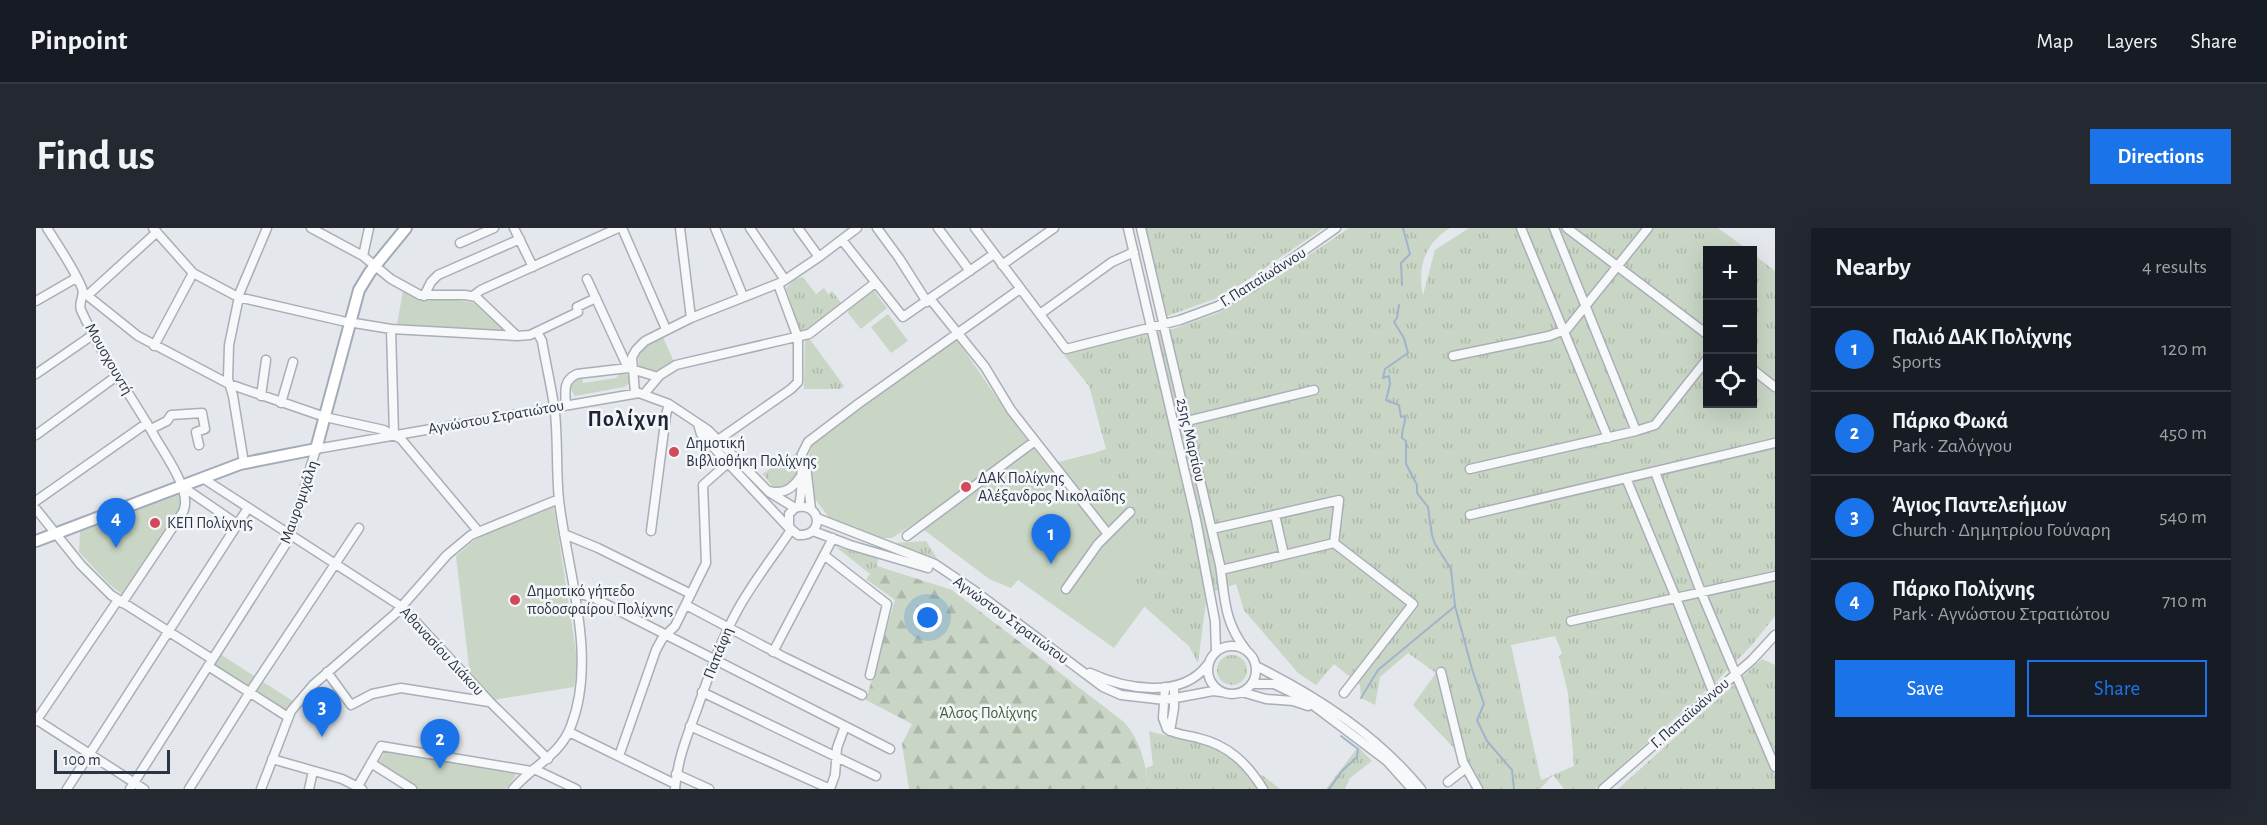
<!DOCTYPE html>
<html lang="en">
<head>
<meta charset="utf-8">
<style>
	:root { --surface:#171b24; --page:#242831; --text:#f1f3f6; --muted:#9ea1a6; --line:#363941; --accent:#1a73e8 }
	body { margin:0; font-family:"Alegreya Sans",sans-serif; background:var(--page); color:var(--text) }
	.controls { position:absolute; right:18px; top:18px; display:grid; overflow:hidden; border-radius:0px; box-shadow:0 6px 24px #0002 }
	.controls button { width:54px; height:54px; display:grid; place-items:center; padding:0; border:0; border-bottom:2px solid var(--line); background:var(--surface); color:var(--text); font:30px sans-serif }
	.scale { position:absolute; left:18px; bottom:15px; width:116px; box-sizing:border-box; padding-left:6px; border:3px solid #2b3445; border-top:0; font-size:16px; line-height:21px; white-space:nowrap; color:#2b3445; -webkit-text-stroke:4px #f4f6f9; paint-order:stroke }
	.you { position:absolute; left:892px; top:390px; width:21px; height:21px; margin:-15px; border:4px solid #fff; border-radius:50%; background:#1a73e8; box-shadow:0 0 0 9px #1a73e833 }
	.badge { display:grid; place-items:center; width:39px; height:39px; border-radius:50%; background:var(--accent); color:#fff; font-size:20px; font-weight:700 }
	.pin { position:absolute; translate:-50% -50px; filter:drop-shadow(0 2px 3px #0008) }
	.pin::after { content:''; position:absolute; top:32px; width:21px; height:18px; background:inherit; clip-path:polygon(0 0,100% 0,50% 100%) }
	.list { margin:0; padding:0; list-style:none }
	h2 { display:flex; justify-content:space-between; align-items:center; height:78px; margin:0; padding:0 24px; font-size:26px }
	h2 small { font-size:20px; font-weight:400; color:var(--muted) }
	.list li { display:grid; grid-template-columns:39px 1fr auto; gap:18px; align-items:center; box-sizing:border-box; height:84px; padding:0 24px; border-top:2px solid var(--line) }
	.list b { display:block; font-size:22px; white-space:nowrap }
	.list p { margin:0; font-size:20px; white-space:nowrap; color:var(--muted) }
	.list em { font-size:20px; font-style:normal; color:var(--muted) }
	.actions { display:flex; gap:12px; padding:18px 24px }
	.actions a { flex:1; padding:14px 0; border:2px solid var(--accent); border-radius:0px; text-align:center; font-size:21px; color:var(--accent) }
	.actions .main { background:var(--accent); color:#fff }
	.icon { flex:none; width:33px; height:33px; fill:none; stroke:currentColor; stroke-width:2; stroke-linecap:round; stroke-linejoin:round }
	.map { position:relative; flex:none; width:1739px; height:561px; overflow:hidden; border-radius:0px }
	header { display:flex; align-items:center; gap:36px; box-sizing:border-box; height:84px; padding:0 30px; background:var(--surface); border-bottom:2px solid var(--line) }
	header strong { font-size:28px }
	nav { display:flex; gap:33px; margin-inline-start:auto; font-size:21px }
	.intro { display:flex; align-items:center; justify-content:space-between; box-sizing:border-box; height:144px; padding:0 36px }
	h1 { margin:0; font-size:42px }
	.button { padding:15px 27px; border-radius:0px; background:var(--accent); color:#fff; font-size:21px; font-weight:700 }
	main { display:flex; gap:36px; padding:0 36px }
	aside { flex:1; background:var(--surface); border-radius:0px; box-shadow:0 6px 24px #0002 }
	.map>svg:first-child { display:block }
</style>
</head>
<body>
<header>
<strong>Pinpoint</strong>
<nav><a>Map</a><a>Layers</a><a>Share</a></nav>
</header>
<div class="intro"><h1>Find us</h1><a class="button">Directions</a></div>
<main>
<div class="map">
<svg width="1739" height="561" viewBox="0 0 1739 561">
	<defs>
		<pattern id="grass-tufts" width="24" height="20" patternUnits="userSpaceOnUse" patternTransform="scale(1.5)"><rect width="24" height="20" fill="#c9d6c5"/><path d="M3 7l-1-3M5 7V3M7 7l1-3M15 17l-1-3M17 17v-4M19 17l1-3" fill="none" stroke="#adb8ab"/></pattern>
		<pattern id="forest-firs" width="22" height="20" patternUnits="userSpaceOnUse" patternTransform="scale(1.5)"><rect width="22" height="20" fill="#c9d6c5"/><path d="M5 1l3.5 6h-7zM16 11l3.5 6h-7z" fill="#adb8ab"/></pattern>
	</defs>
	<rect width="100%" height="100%" fill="#e4e7ec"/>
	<path fill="url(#grass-tufts)" fill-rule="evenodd" d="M 1110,0 L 1288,0 L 1187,68 L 1131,88 Z
		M 1313,0 L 1414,0 C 1389,15 1381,39 1387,67 L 1399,22 L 1433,0 L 1682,0 L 1712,22 L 1672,22 L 1672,176 L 1716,176 L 1717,26 L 1739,43 L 1739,388 L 1716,417 L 1683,451 L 1559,561 L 1528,561 L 1517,547 L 1504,561 L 1434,561 L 1437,545 L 1433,536 L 1377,477 L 1400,445 L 1372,425 L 1344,449 L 1339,477 L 1325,470 L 1324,457 L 1298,436 L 1280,457 L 1262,445 L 1208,382 L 1200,356 L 1171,366 L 1162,435 L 1153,418 L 1094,366 L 1091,356 L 1094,293 L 1092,289 L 1099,277 L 1058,225 L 1070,221 L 1055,165 L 1053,158 L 1028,127 L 1113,104 L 1134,102 L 1182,85 L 1251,42 ZM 1519,408 L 1526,425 L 1523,429 L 1532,465 L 1538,538 L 1505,552 L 1475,417 Z
		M 767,49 L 780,66 L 788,60 L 792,66 L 796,63 L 806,76 L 768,105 L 764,103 L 750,60 L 759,51 Z
		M 773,110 L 808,158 L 805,161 L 768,161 L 769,112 Z
		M 761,224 C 760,242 764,253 745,260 L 736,258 L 727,246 L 739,237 L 742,240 Z
		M 890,313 L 904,335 L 858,315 Z
		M 800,319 L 842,330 L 841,338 L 834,346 Z
		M1181 442a15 15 0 1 1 30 0a15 15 0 1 1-30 0Z
		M 1726,431 L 1739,437 L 1739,561 L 1582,561 Z
		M 1113,503 C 1156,516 1184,511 1215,551 L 1226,547 L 1244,561 L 1112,561 L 1110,540 L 1117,537 Z
		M 1322,519 L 1336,533 L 1314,550 L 1309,561 L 1290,561 Z"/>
	<path fill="url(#forest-firs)" d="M 841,338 L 916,362 L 1088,494 C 1105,513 1110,536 1112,561 L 873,561 L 866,516 L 876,496 L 830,472 L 859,372 L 830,351 Z"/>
	<path fill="#c9d6c5" d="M 837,62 L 851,80 L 825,101 L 812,85 L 813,80 Z
		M 367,63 L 385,73 L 416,71 L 438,75 L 468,103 L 361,96 Z
		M 852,86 L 872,113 L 855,125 L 835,99 Z
		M 627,109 L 638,134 L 619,145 L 603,140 L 602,124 L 617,112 Z
		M 919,109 L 979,196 L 1011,237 L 1058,225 L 1099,277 L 1100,283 L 1092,289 L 1095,293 L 1122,313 L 1091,356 L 1094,366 L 1109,378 L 1078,420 L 982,352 L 975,360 L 953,351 L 879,295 L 856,310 L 841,310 L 794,291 L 777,268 L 773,227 L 777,216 L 791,202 Z
		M 584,145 L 594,147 L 594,155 L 588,159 L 539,168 L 534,160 L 536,152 L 546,148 L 547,155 L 580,150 Z
		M 145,266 L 146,278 L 87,367 L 73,356 L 43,324 L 44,302 Z
		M 518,279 L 542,437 L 538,459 L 457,472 L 434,447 L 420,328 L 442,309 Z
		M 181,424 L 260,475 L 252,489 L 172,438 Z
		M 354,523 L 474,543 L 480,547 L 470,561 L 380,561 L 343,537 L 343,533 L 349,524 Z"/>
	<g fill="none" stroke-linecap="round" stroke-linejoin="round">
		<path stroke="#9fb4cc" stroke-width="2" d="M 1366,57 L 1365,35 L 1374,26 L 1367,0
			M 1363,77 L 1361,90 L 1358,94 L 1368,110 L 1372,125 L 1349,141 L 1347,150 L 1353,148 L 1354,156 L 1350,172 L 1363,177 L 1365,189 L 1369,188 C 1370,196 1365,202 1366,210 L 1370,213 L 1370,236 L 1381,257 L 1381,265 L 1392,279 L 1396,307 L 1399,316 L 1415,341 L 1419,378 L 1436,441 L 1448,476 L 1441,492 L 1451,513 L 1476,542 L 1478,561
			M 1325,470 L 1342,442 L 1418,379
			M 1293,561 L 1306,543 L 1321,529 L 1322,521 L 1305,508"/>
		<g stroke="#a9aeb7" stroke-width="11">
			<path id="minor" d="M 11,0 C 23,19 37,39 46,60 C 49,68 42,74 45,82 C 65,127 95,167 119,209 C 129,227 157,264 147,284 L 86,375
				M 117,0 L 157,45 L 202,69 L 306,93 L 355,101 L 481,108
				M 275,0 L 327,28 L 355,51 L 384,67 L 429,67 L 440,69 L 481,108 L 494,107 L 542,84 L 541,79 L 560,70
				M 478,0 L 497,39
				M 586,0 L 630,101
				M 644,0 L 655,90
				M 679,0 L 707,68
				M 714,0 L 749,52
				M 762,0 L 783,29
				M 841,0 L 863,30 L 891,74
				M 902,0 L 934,43
				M 939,0 L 1030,121 L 1144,92 L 1182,78 L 1216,59 L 1300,0
				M 1092,0 L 1160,292 L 1179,393 L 1180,424
				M 1105,0 L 1184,337 C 1189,371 1188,394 1210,422
				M 1485,0 L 1572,210
				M 1518,0 L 1600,203
				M 1531,0 L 1672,107
				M 806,12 L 867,89 L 958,26
				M 424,15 L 458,0
				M 327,28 L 333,0
				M 966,37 L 1018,0
				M 551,51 L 592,140
				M 47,64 L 102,108 L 193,156 L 289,189 L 348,202 L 365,211 L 442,303
				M 52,67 L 121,4
				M 388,68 L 395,54 L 402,47 L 484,11
				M 437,68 L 445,62 L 582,0
				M 895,72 L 949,139 L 975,182 L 1072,306
				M 0,73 L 40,50
				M 1004,86 L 1076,34 L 1098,24
				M 355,101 L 358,207
				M 118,118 L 157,45
				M 1417,128 L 1513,108 L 1531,101 L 1612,0
				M 1716,141 L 1739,159
				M 0,146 L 58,106
				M 599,165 L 596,129 L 600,122 L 609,113 L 655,90 L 746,54 L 783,29 L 821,0
				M 608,166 L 624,147 L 640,137 L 773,106 L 839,55
				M 225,168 L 230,132
				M 245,175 L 257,134
				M 530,177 C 529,163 527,152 541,146 L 592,140 L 622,149
				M 1151,193 L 1278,162
				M 662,196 L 665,206 L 752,299
				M 115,201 L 131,193 L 135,187 L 166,185 L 169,201 L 160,204 L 163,217
				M 0,207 L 82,147
				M 682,212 L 755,161 L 762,154 L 762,110 L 742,56
				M 208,235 L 197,168 L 192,151 L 193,117 L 204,64 L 231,0
				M 770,238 L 775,281
				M 1434,241 L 1600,203 L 1619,197 L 1672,130
				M 1619,244 L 1665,364 L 1739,539
				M 1590,250 L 1640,370 L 1677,464
				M 168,251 L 366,379 L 454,474 L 512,531
				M 147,259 L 201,296
				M 734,263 C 748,267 757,260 765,248
				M 0,273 L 111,195
				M 763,279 L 765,266 L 766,226 L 772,214 L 822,176 L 984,61
				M 0,281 L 45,337 L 75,367 L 176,431
				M 1239,287 L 1248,327
				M 1434,287 L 1739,215
				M 781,290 L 899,336 L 936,361 L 1067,459 L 1085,467 L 1129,472 L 1177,463 L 1185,464
				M 1176,301 L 1303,272 L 1298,315
				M 615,303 L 630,187 L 633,176
				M 777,303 L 814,317 L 892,340
				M 528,306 L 562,320 L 655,366
				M 871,308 L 999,213
				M 1298,315 L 1377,376 L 1308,465
				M 788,327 L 851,376 L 834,447
				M 1185,342 L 1298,315
				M 1030,361 L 1062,316 L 1094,284
				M 538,367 L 548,367 L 558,370 L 854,521
				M 650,377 L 748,429 L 826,467
				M 1535,393 L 1739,348
				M1172 442a24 24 0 1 1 48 0a24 24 0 1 1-48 0Z
				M 737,424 L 797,310
				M 172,438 L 252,489
				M 1220,438 C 1282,469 1341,507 1385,561
				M 291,444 L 315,477 L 336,466 L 365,460 L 453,474
				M 1405,444 L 1427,534 L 1442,561
				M 1054,445 C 1089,461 1146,472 1172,436
				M 1216,456 L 1238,456 L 1269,471 L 1351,533 L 1376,561
				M 1129,459 L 1127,490 L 1131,501 C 1140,507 1152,507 1162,510 C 1192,517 1211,535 1227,561
				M 666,464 L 840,548
				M 1206,464 L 1230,471 L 1257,473 L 1272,478
				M 1,492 L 108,561
				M 0,493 L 82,372
				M 654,498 L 794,561
				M 1134,503 L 1138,480 L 1138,458
				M 533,504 L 639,556
				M 583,528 L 620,422 L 626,411 L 639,398 L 670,335 L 667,257 L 693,234
				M 236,531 L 306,551 L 326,561
				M 335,535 L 376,561
				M 498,541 L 540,561
				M 640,546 L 673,561
				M 1412,554 L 1430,540
				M 322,558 L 345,518 L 495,543
				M 31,561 L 212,280
				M 94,561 L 253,311 L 280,221 L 603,165 L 633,176 L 672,202 L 733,264 L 759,280 C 785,272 790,309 762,307 L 753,299 L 753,286 L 759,280
				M 153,561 L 214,464 L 323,300
				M 225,561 L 255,483 L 277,457 L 359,386 L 411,327 L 435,307 L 523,271
				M 273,561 L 277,543
				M 477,561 C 496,538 524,528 535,498 C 562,429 531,343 523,272 C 520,243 522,214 519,185 C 516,161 510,137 506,113 L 501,104
				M 639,561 C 641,533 651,508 661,481 C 673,448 684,414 701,383 C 716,355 737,329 755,302
				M 794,561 L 799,547 L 801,520 L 809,498
				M 1567,561 L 1716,432 L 1739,407"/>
		</g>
		<g stroke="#a3abb8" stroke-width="14">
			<path id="major" d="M 0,313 L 204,236 L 280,221 L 323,62 L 334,44 L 370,0"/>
		</g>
		<use href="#minor" stroke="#f7f8fa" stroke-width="8"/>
		<use href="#major" stroke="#fff" stroke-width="10"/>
	</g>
	<g fill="#d1495b" stroke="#f4f6f9" stroke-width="2">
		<circle cx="638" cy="224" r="6"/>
		<circle cx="930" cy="259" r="6"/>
		<circle cx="119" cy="295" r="6"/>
		<circle cx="479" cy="372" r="6"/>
	</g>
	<g text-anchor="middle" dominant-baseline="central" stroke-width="5" stroke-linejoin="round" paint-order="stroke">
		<g font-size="16" fill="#2b3445" stroke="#f4f6f9">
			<text transform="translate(1227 49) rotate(-32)">Γ. Παπαϊωάννου</text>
			<text transform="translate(73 131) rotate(60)">Μουσχουντή</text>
			<text transform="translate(460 189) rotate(-10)">Αγνώστου Στρατιώτου</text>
			<text transform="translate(1155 212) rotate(77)">25ης Μαρτίου</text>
			<text transform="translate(263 274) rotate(-71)">Μαυρομιχάλη</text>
			<text transform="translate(975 392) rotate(36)">Αγνώστου Στρατιώτου</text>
			<text transform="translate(406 423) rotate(47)">Αθανασίου Διάκου</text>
			<text transform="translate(682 425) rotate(-68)">Παπάφη</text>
			<text transform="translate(1654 485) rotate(-41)">Γ. Παπαϊωάννου</text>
		</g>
		<g font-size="16" fill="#2b3445" stroke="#f4f6f9" text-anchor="start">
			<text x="650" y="215">Δημοτική<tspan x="650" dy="18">Βιβλιοθήκη Πολίχνης</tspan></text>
			<text x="942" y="250">ΔΑΚ Πολίχνης<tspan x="942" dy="18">Αλέξανδρος Νικολαΐδης</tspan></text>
			<text x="131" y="295">ΚΕΠ Πολίχνης</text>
			<text x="491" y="363">Δημοτικό γήπεδο<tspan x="491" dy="18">ποδοσφαίρου Πολίχνης</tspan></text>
		</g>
		<g font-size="16" fill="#3f6138" stroke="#f4f6f9">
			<text x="952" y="485">Άλσος Πολίχνης</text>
		</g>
		<g font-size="22" font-weight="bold" letter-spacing="1.5" fill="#1d2536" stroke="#f4f6f9">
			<text x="593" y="191">Πολίχνη</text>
		</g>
	</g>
</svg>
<div class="controls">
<button>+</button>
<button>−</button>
<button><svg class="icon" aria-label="locate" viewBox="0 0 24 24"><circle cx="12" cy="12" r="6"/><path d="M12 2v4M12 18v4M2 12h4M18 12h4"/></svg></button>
</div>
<div class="scale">100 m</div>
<div class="you"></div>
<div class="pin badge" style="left:1015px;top:336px">1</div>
<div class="pin badge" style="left:404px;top:541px">2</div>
<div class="pin badge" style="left:286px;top:509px">3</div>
<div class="pin badge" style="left:80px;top:320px">4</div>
</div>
<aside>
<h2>Nearby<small>4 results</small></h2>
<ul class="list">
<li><span class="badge">1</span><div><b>Παλιό ΔΑΚ Πολίχνης</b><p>Sports</p></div><em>120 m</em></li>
<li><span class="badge">2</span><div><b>Πάρκο Φωκά</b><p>Park · Ζαλόγγου</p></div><em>450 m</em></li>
<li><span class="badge">3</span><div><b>Άγιος Παντελεήμων</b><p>Church · Δημητρίου Γούναρη</p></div><em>540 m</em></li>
<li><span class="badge">4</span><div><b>Πάρκο Πολίχνης</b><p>Park · Αγνώστου Στρατιώτου</p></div><em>710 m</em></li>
</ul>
<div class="actions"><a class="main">Save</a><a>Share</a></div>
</aside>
</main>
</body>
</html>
